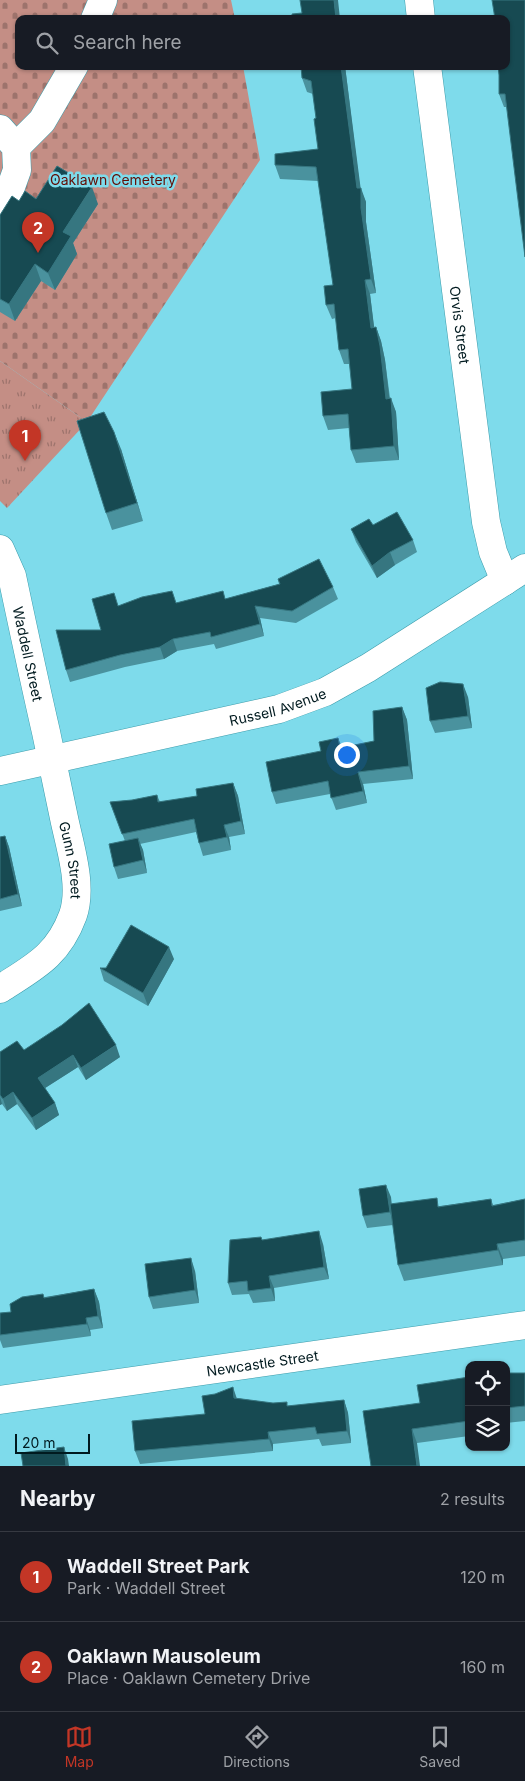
<!DOCTYPE html>
<html lang="en">
<head>
<meta charset="utf-8">
<style>
	:root { --surface:#171b24; --page:#242831; --text:#f1f3f6; --muted:#9ea1a6; --line:#363941; --accent:#c33626 }
	body { margin:0; font-family:Inter,sans-serif; background:var(--page); color:var(--text) }
	.controls { position:absolute; right:15px; bottom:15px; display:grid; overflow:hidden; border-radius:10px; box-shadow:0 1px 4px #0004 }
	.controls button { width:45px; height:45px; display:grid; place-items:center; padding:0; border:0; border-bottom:1px solid var(--line); background:var(--surface); color:var(--text); font:25px sans-serif }
	.scale { position:absolute; left:15px; bottom:12px; width:75px; box-sizing:border-box; padding-left:5px; border:2px solid #001a1f; border-top:0; font-size:14px; line-height:18px; white-space:nowrap; color:#001a1f; -webkit-text-stroke:4px #7edbeb; paint-order:stroke }
	.you { position:absolute; left:346px; top:754px; width:18px; height:18px; margin:-12px; border:4px solid #fff; border-radius:50%; background:#1a73e8; box-shadow:0 0 0 8px #1a73e833 }
	.badge { display:grid; place-items:center; width:32px; height:32px; border-radius:50%; background:var(--accent); color:#fff; font-size:16px; font-weight:700 }
	.pin { position:absolute; translate:-50% -41px; filter:drop-shadow(0 1px 2px #0008) }
	.pin::after { content:''; position:absolute; top:26px; width:18px; height:15px; background:inherit; clip-path:polygon(0 0,100% 0,50% 100%) }
	.list { margin:0; padding:0; list-style:none }
	h2 { display:flex; justify-content:space-between; align-items:center; height:65px; margin:0; padding:0 20px; font-size:21px }
	h2 small { font-size:16px; font-weight:400; color:var(--muted) }
	.list li { display:grid; grid-template-columns:32px 1fr auto; gap:15px; align-items:center; box-sizing:border-box; height:90px; padding:0 20px; border-top:1px solid var(--line) }
	.list b { display:block; font-size:19px; white-space:nowrap }
	.list p { margin:0; font-size:16px; white-space:nowrap; color:var(--muted) }
	.list em { font-size:16px; font-style:normal; color:var(--muted) }
	.icon { flex:none; width:28px; height:28px; fill:none; stroke:currentColor; stroke-width:2; stroke-linecap:round; stroke-linejoin:round }
	.map { position:relative; flex:none; width:525px; height:1466px; overflow:hidden }
	.search { position:absolute; background:var(--surface); box-shadow:0 1px 4px #0004; left:15px; right:15px; top:15px; height:55px; display:flex; align-items:center; gap:12px; box-sizing:border-box; padding:0 18px; border-radius:10px; color:var(--muted); font-size:19px }
	.sheet { height:245px; background:var(--surface) }
	nav { display:flex; justify-content:space-around; align-items:center; box-sizing:border-box; height:70px; border-top:1px solid var(--line); background:var(--surface); font-size:14px; color:var(--muted) }
	nav a { display:grid; justify-items:center; gap:2px }
	nav .on { color:var(--accent) }
	.map>svg:first-child { display:block }
</style>
</head>
<body>
<div class="map">
<svg width="525" height="1466" viewBox="0 0 525 1466">
	<defs>
		<pattern id="cemetery-stones" width="16" height="16" patternUnits="userSpaceOnUse" patternTransform="scale(1.25)"><rect width="16" height="16" fill="#c48e85"/><path d="M2 7V4a2 2 0 0 1 4 0v3zM10 15v-3a2 2 0 0 1 4 0v3z" fill="#9d736c"/></pattern>
		<pattern id="park-tufts" width="24" height="20" patternUnits="userSpaceOnUse" patternTransform="scale(1.25)"><rect width="24" height="20" fill="#c48e85"/><path d="M3 7l-1-3M5 7V3M7 7l1-3M15 17l-1-3M17 17v-4M19 17l1-3" fill="none" stroke="#9d736c"/></pattern>
	</defs>
	<rect width="100%" height="100%" fill="#7edbeb"/>
	<path fill="url(#cemetery-stones)" d="M 0,0 L 231,0 L 235,19 L 19,19 L 19,66 L 243,66 L 260,160 L 87,422 L 0,361 Z"/>
	<path fill="url(#park-tufts)" d="M 0,361 L 87,422 L 7,508 L 0,501 Z"/>
	<g fill="none" stroke-linecap="round" stroke-linejoin="round">
		<g stroke="#3c9cab" stroke-width="29">
			<g id="minor">
				<path d="M 419,0 L 421,19"/>
				<path d="M 95,19 L 103,0"/>
				<path id="s1" d="M 427,66 L 486,522 L 493,552 L 505,581"/>
				<path d="M 0,129 L 16,147 L 17,170 L 8,195 L 0,209"/>
				<path d="M 16,147 L 42,121 L 74,66"/>
				<path id="s2" d="M 0,549 L 12,576 C 23,628 34,680 46,732 C 52,761 58,789 64,818 C 70,847 83,886 73,915 C 58,956 34,967 0,989"/>
				<path id="s3" d="M 0,771 L 279,709 L 325,692 L 368,668 L 525,568"/>
				<path id="s4" d="M 0,1400 L 525,1325"/>
			</g>
		</g>
		<use href="#minor" stroke="#fff" stroke-width="28"/>
	</g>
	<path fill="#4a929e" d="M 525,0 L 506,107 L 504,107 L 499,94 Z
		M 345,66 L 360,188 L 366,202 L 366,222 L 376,293 L 370,294 L 374,328 L 376,327 L 381,341 L 385,360 L 390,398 L 396,412 L 399,460 L 356,463 L 351,450 L 349,428 L 328,430 L 323,416 L 352,389 L 350,364 L 344,364 L 339,350 L 336,318 L 332,319 L 326,305 L 333,285 L 318,181 L 280,179 L 275,165 L 318,149 L 316,118 L 313,94 L 307,92 L 302,78 Z
		M 36,199 L 98,204 L 73,243 L 77,254 L 55,290 L 41,281 L 15,321 L 0,312 L 0,215 L 19,201 Z
		M 121,449 L 143,521 L 112,530 L 106,513 Z
		M 373,525 L 413,540 L 417,552 L 395,565 L 377,578 L 356,542 L 351,529 Z
		M 278,579 L 333,587 L 338,599 L 296,623 L 260,618 L 264,636 L 216,649 L 214,644 L 177,651 L 164,659 L 125,667 L 70,682 L 66,670 L 101,630 L 118,606 L 176,603 L 223,591 L 225,599 L 279,584 Z
		M 468,697 L 472,728 L 435,733 L 430,721 Z
		M 402,707 L 407,720 L 413,779 L 363,784 L 367,803 L 336,810 L 330,794 L 276,804 L 272,792 L 321,751 L 338,738 L 342,747 L 374,741 Z
		M 233,783 L 238,796 L 245,834 L 229,837 L 231,850 L 203,856 L 199,843 L 196,832 L 140,844 L 143,850 L 147,873 L 118,879 L 114,867 L 125,841 L 110,802 L 132,800 L 157,795 L 160,802 L 197,796 Z
		M 5,836 L 9,847 L 22,906 L 0,911 L 0,837 Z
		M 174,959 L 148,1006 L 104,981 L 100,968 L 106,968 Z
		M 24,1050 L 120,1057 L 86,1080 L 78,1067 L 45,1088 L 55,1103 L 59,1115 L 36,1130 L 17,1104 L 7,1111 L 2,1104 L 0,1105 L 0,1052 Z
		M 391,1197 L 391,1204 L 440,1206 L 491,1199 L 493,1205 L 525,1199 L 525,1256 L 503,1259 L 503,1265 L 404,1281 L 398,1265 L 393,1225 L 367,1228 L 363,1216 Z
		M 262,1240 L 323,1244 L 329,1279 L 274,1288 L 275,1301 L 253,1303 L 249,1294 L 232,1295 L 228,1283 Z
		M 195,1271 L 199,1303 L 153,1309 L 149,1297 Z
		M 94,1289 L 99,1302 L 103,1328 L 90,1330 L 91,1336 L 3,1348 L 0,1340 L 0,1313 L 11,1312 L 45,1297 Z
		M 506,1373 L 525,1373 L 525,1421 L 506,1423 Z
		M 469,1377 L 469,1436 L 417,1443 L 371,1466 L 420,1403 Z
		M 237,1398 L 289,1406 L 344,1400 L 348,1413 L 351,1443 L 322,1446 L 319,1439 L 273,1444 L 273,1451 L 140,1464 L 135,1451 L 205,1414 Z"/>
	<path fill="#367680" d="M 334,0 L 338,0 L 340,19 L 336,19 Z
		M 341,66 L 345,66 L 361,191 L 361,188 L 366,202 L 366,222 L 376,293 L 371,279 L 357,188 Z
		M 92,187 L 98,204 L 73,243 L 77,254 L 55,290 L 48,273 L 63,232 Z
		M 35,264 L 41,281 L 15,321 L 9,304 Z
		M 365,280 L 370,294 L 376,342 L 371,328 Z
		M 376,327 L 381,341 L 385,360 L 391,413 L 386,399 Z
		M 391,398 L 396,412 L 399,460 L 394,446 Z
		M 114,432 L 121,449 L 143,521 L 137,503 Z
		M 390,552 L 395,565 L 377,578 L 372,566 Z
		M 255,606 L 260,618 L 264,636 L 260,624 Z
		M 173,639 L 177,651 L 164,659 L 160,647 Z
		M 463,684 L 468,697 L 472,728 L 468,716 Z
		M 402,707 L 407,720 L 413,779 L 409,766 Z
		M 358,772 L 363,784 L 367,803 L 363,791 Z
		M 233,783 L 238,796 L 245,834 L 241,821 Z
		M 224,825 L 229,837 L 231,850 L 227,837 Z
		M 5,836 L 9,847 L 22,906 L 18,894 Z
		M 138,838 L 143,850 L 147,873 L 143,860 Z
		M 169,947 L 174,959 L 148,1006 L 143,993 Z
		M 116,1045 L 120,1057 L 86,1080 L 81,1068 Z
		M 73,1055 L 78,1067 L 42,1090 L 38,1078 Z
		M 13,1092 L 17,1104 L 7,1111 L 3,1099 Z
		M 0,1097 L 2,1104 L 0,1105 Z
		M 55,1103 L 59,1115 L 36,1130 L 32,1118 Z
		M 386,1185 L 391,1197 L 394,1225 L 390,1212 Z
		M 319,1231 L 323,1244 L 329,1279 L 324,1267 Z
		M 497,1244 L 503,1259 L 503,1265 L 498,1250 Z
		M 191,1258 L 195,1271 L 199,1303 L 195,1290 Z
		M 269,1276 L 274,1288 L 275,1301 L 271,1288 Z
		M 94,1289 L 99,1302 L 103,1328 L 98,1316 Z
		M 86,1318 L 90,1330 L 91,1336 L 87,1324 Z
		M 233,1387 L 237,1399 L 234,1398 Z
		M 344,1400 L 348,1413 L 351,1443 L 347,1431 Z
		M 412,1429 L 417,1443 L 420,1466 L 417,1466 Z
		M 268,1432 L 273,1444 L 273,1451 L 269,1439 Z
		M 64,1447 L 68,1459 L 69,1466 L 66,1466 Z"/>
	<path fill="#174a52" stroke="#367680" d="M 300,0 L 334,0 L 336,19 L 292,19 L 292,14 L 302,13 Z
		M 492,0 L 525,0 L 525,257 L 505,94 L 499,94 L 499,75 L 498,66 L 506,66 L 506,19 L 495,19 Z
		M 301,66 L 341,66 L 357,188 L 361,188 L 361,208 L 371,279 L 365,280 L 371,328 L 376,327 L 380,346 L 386,399 L 391,398 L 394,446 L 351,450 L 348,414 L 323,416 L 321,392 L 352,389 L 348,349 L 339,350 L 334,304 L 326,305 L 324,286 L 333,285 L 316,167 L 275,165 L 275,154 L 318,149 L 314,119 L 316,118 L 311,81 L 302,78 Z
		M 57,166 L 92,187 L 63,232 L 71,236 L 48,273 L 35,264 L 9,304 L 0,299 L 0,215 L 12,196 L 19,201 L 25,191 L 36,199 Z
		M 104,412 L 114,432 L 137,503 L 106,513 L 77,421 Z
		M 397,512 L 413,540 L 390,552 L 372,566 L 351,529 L 369,519 L 373,525 Z
		M 319,559 L 333,587 L 292,611 L 255,606 L 260,624 L 211,637 L 210,632 L 173,639 L 160,647 L 120,655 L 66,670 L 56,630 L 101,630 L 92,599 L 114,593 L 118,606 L 142,597 L 172,591 L 176,603 L 223,591 L 225,599 L 280,584 L 278,579 Z
		M 440,682 L 463,684 L 468,716 L 430,721 L 426,688 Z
		M 402,707 L 409,766 L 358,772 L 363,791 L 331,798 L 328,781 L 272,792 L 266,762 L 321,751 L 319,742 L 338,738 L 340,748 L 374,741 L 373,711 Z
		M 233,783 L 241,821 L 224,825 L 227,837 L 199,843 L 194,819 L 122,834 L 110,802 L 132,800 L 157,795 L 158,802 L 197,796 L 196,789 Z
		M 5,836 L 18,894 L 0,899 L 0,837 Z
		M 138,838 L 143,860 L 114,867 L 109,844 Z
		M 131,925 L 169,947 L 143,993 L 100,968 L 106,968 Z
		M 89,1003 L 116,1045 L 81,1068 L 73,1055 L 38,1078 L 55,1103 L 32,1118 L 13,1092 L 3,1099 L 0,1095 L 0,1052 L 17,1041 L 24,1050 L 62,1025 Z
		M 386,1185 L 390,1212 L 363,1216 L 359,1189 Z
		M 437,1198 L 438,1207 L 491,1199 L 492,1206 L 525,1199 L 525,1240 L 497,1244 L 498,1250 L 398,1265 L 390,1204 Z
		M 319,1231 L 324,1267 L 269,1276 L 271,1288 L 248,1291 L 247,1281 L 228,1283 L 230,1240 L 261,1237 L 262,1240 Z
		M 191,1258 L 195,1290 L 149,1297 L 145,1264 Z
		M 94,1289 L 98,1316 L 86,1318 L 87,1324 L 0,1335 L 0,1313 L 11,1312 L 10,1304 L 22,1297 L 43,1294 L 44,1298 Z
		M 506,1373 L 525,1373 L 525,1406 L 506,1408 Z
		M 469,1377 L 469,1421 L 412,1429 L 417,1466 L 371,1466 L 363,1411 L 420,1403 L 417,1385 Z
		M 233,1387 L 234,1398 L 273,1403 L 287,1402 L 287,1406 L 344,1400 L 347,1431 L 317,1434 L 315,1427 L 268,1432 L 269,1439 L 135,1451 L 132,1421 L 205,1414 L 202,1396 L 215,1394 Z
		M 64,1447 L 66,1466 L 23,1466 L 21,1453 Z"/>
	<g text-anchor="middle" dominant-baseline="central" stroke-width="5" stroke-linejoin="round" paint-order="stroke">
		<g font-size="14" fill="#620d05" stroke="#7edbeb">
			<text x="113" y="179">Oaklawn Cemetery</text>
		</g>
		<g font-size="14" fill="#001a1f" stroke="#7edbeb">
			<text stroke="none"><textPath href="#s1" startOffset="261">Orvis Street</textPath></text>
			<text stroke="none"><textPath href="#s2" startOffset="109">Waddell Street</textPath></text>
			<text stroke="none"><textPath href="#s3" startOffset="285">Russell Avenue</textPath></text>
			<text stroke="none"><textPath href="#s2" startOffset="320">Gunn Street</textPath></text>
			<text stroke="none"><textPath href="#s4" startOffset="265">Newcastle Street</textPath></text>
		</g>
	</g>
</svg>
<div class="controls">
<button><svg class="icon" aria-label="locate" viewBox="0 0 24 24"><circle cx="12" cy="12" r="6"/><path d="M12 2v4M12 18v4M2 12h4M18 12h4"/></svg></button>
<button><svg class="icon" aria-label="layers" viewBox="0 0 24 24"><path d="M12 4l9 5-9 5-9-5zM3 14l9 5 9-5"/></svg></button>
</div>
<div class="scale">20 m</div>
<div class="you"></div>
<div class="pin badge" style="left:25px;top:461px">1</div>
<div class="pin badge" style="left:38px;top:253px">2</div>
<div class="search"><svg class="icon" aria-label="search" viewBox="0 0 24 24"><circle cx="10" cy="10" r="6"/><path d="M15 15l6 6"/></svg>Search here</div>
</div>
<section class="sheet">
<h2>Nearby<small>2 results</small></h2>
<ul class="list">
<li><span class="badge">1</span><div><b>Waddell Street Park</b><p>Park · Waddell Street</p></div><em>120 m</em></li>
<li><span class="badge">2</span><div><b>Oaklawn Mausoleum</b><p>Place · Oaklawn Cemetery Drive</p></div><em>160 m</em></li>
</ul>
</section>
<nav>
<a class="on"><svg class="icon" aria-label="map" viewBox="0 0 24 24"><path d="M3 6l6-2 6 2 6-2v14l-6 2-6-2-6 2zM9 4v14M15 6v14"/></svg>Map</a>
<a><svg class="icon" aria-label="directions" viewBox="0 0 24 24"><path d="M12 3l9 9-9 9-9-9zM9 14v-3h6M13 9l2 2-2 2"/></svg>Directions</a>
<a><svg class="icon" aria-label="saved" viewBox="0 0 24 24"><path d="M7 4h10v16l-5-4-5 4z"/></svg>Saved</a>
</nav>
</body>
</html>
